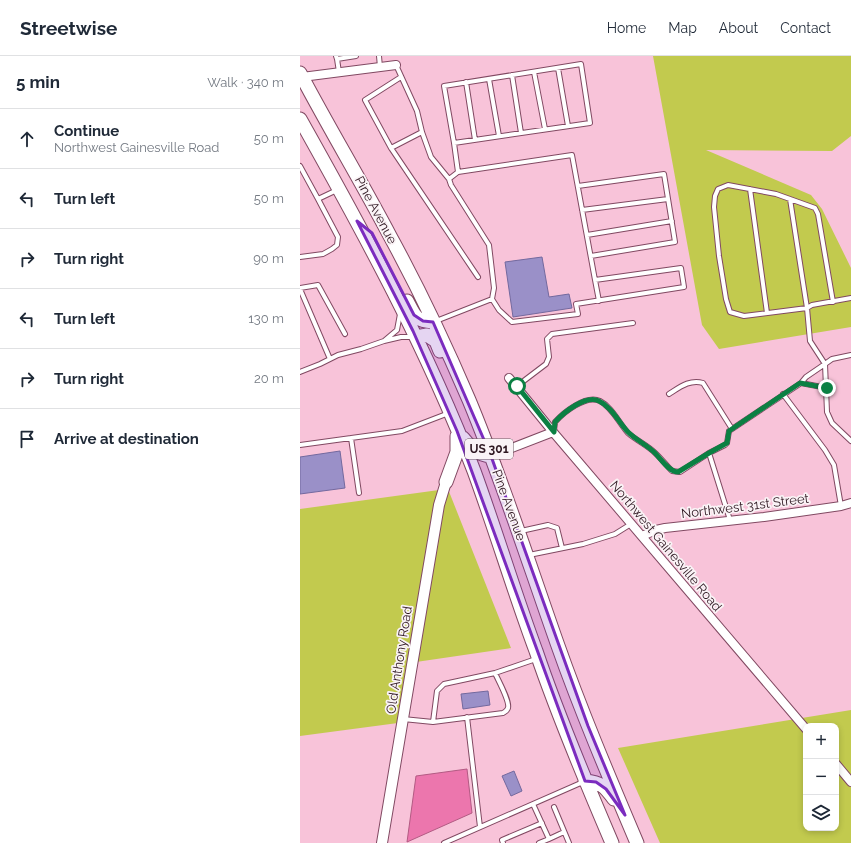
<!DOCTYPE html>
<html lang="en">
<head>
<meta charset="utf-8">
<style>
	:root { --surface:#fff; --page:#f6f6f7; --text:#1f2937; --muted:#747a83; --line:#e0e1e3 }
	body { margin:0; font-family:Raleway,sans-serif; background:var(--page); color:var(--text) }
	.controls { position:absolute; right:12px; bottom:12px; display:grid; overflow:hidden; border-radius:8px; box-shadow:0 2px 6px #0003 }
	.controls button { width:36px; height:36px; display:grid; place-items:center; padding:0; border:0; border-bottom:1px solid var(--line); background:var(--surface); color:var(--text); font:20px sans-serif }
	.stop { position:absolute; width:12px; height:12px; margin:-9px; border:3px solid #0b8043; border-radius:50%; background:#fff }
	.stop.end { background:#0b8043; border-color:#fff; box-shadow:0 1px 4px #0008 }
	.list { margin:0; padding:0; list-style:none }
	h2 { display:flex; justify-content:space-between; align-items:center; height:52px; margin:0; padding:0 16px; font-size:17px }
	h2 small { font-size:13px; font-weight:400; color:var(--muted) }
	.list li { display:grid; grid-template-columns:26px 1fr auto; gap:12px; align-items:center; box-sizing:border-box; height:60px; padding:0 16px; border-top:1px solid var(--line) }
	.list b { display:block; font-size:15px; white-space:nowrap }
	.list p { margin:0; font-size:13px; white-space:nowrap; color:var(--muted) }
	.list em { font-size:13px; font-style:normal; color:var(--muted) }
	.icon { flex:none; width:22px; height:22px; fill:none; stroke:currentColor; stroke-width:2; stroke-linecap:round; stroke-linejoin:round }
	.map { position:relative; flex:none; width:551px; height:787px; overflow:hidden }
	header { display:flex; align-items:center; gap:24px; box-sizing:border-box; height:56px; padding:0 20px; background:var(--surface); border-bottom:1px solid var(--line) }
	header strong { font-size:19px }
	nav { display:flex; gap:22px; margin-inline-start:auto; font-size:14px }
	main { display:flex }
	aside { flex:1; background:var(--surface) }
	.map>svg:first-child { display:block }
</style>
</head>
<body>
<header>
<strong>Streetwise</strong>
<nav><a>Home</a><a>Map</a><a>About</a><a>Contact</a></nav>
</header>
<main>
<aside>
<h2>5 min<small>Walk · 340 m</small></h2>
<ul class="list">
<li><svg class="icon" aria-label="ahead" viewBox="0 0 24 24"><path d="M12 20V5M6 11l6-6 6 6"/></svg><div><b>Continue</b><p>Northwest Gainesville Road</p></div><em>50 m</em></li>
<li><svg class="icon" aria-label="left" viewBox="0 0 24 24"><path d="M17 20v-9H6M10 6l-5 5 5 5"/></svg><div><b>Turn left</b></div><em>50 m</em></li>
<li><svg class="icon" aria-label="right" viewBox="0 0 24 24"><path d="M7 20v-9h11M14 6l5 5-5 5"/></svg><div><b>Turn right</b></div><em>90 m</em></li>
<li><svg class="icon" aria-label="left" viewBox="0 0 24 24"><path d="M17 20v-9H6M10 6l-5 5 5 5"/></svg><div><b>Turn left</b></div><em>130 m</em></li>
<li><svg class="icon" aria-label="right" viewBox="0 0 24 24"><path d="M7 20v-9h11M14 6l5 5-5 5"/></svg><div><b>Turn right</b></div><em>20 m</em></li>
<li><svg class="icon" aria-label="arrive" viewBox="0 0 24 24"><path d="M6 21V4h12l-3 4 3 4H6"/></svg><div><b>Arrive at destination</b></div></li>
</ul>
</aside>
<div class="map">
<svg width="551" height="787" viewBox="0 0 551 787">
	<rect width="100%" height="100%" fill="#f8c3d9"/>
	<path fill="#c2ca4e" fill-rule="evenodd" d="M 353,0 L 551,0 L 551,80 L 532,95 L 406,94 L 511,139 L 522,153 L 551,212 L 551,271 L 419,293 L 402,269 Z
		M 148,433 L 211,592 L 116,606 L 142,450 Z
		M 139,434 L 98,667 L 0,680 L 0,453 Z
		M 551,654 L 551,787 L 360,787 L 318,692 ZM 506,670 L 536,670 L 536,772 L 506,772 Z"/>
	<path fill="#ec76ad" stroke="#b35a83" d="M 167,713 L 172,757 L 107,786 L 116,720 Z"/>
	<path fill="#9a90c8" stroke="#73699e" d="M 242,201 L 249,241 L 269,238 L 272,252 L 213,261 L 205,206 Z
		M 40,395 L 45,432 L 0,438 L 0,401 Z
		M 188,635 L 190,649 L 163,653 L 161,638 Z
		M 214,715 L 222,735 L 211,740 L 202,720 Z"/>
	<g fill="none" stroke-linecap="round" stroke-linejoin="round">
		<g stroke="#814962" stroke-width="6">
			<path id="service" d="M 36,0 L 37,3 L 56,0
				M 79,0 L 80,11
				M 37,3 L 39,16
				M 96,9 L 117,55 L 122,76 L 131,101 L 149,123
				M 258,12 L 268,70
				M 234,16 L 245,73
				M 212,19 L 221,77
				M 101,21 L 65,44 L 91,92 L 178,221
				M 189,23 L 199,80
				M 166,26 L 175,84
				M 154,87 L 290,67 L 281,8 L 144,30 L 154,87 L 158,116
				M 91,92 L 122,76
				M 0,110 L 18,143 L 37,134
				M 278,130 L 364,118 L 375,186 L 291,200
				M 450,133 L 467,257
				M 490,143 L 507,252 L 444,260 L 430,256 L 426,243 L 419,200 L 414,151 L 415,140 L 418,133 L 428,129 L 476,138 L 515,152 L 518,158 L 533,246
				M 282,154 L 368,143
				M 287,179 L 372,165
				M 0,201 L 23,198 L 32,193 L 37,189 L 38,181 L 18,143
				M 295,224 L 299,245
				M 0,232 L 18,229 L 45,278
				M 0,233 L 30,303
				M 100,258 L 97,274 L 84,285 L 101,281 L 114,281
				M 136,265 L 192,243 L 199,254 L 212,266 L 278,258 L 276,248 L 384,231 L 381,212 L 295,224 L 272,99 L 158,116 L 149,123 L 151,129 L 189,189 L 194,232 L 192,243
				M 551,299 L 532,303 L 525,308 L 527,356 L 532,367 L 551,385
				M 0,316 L 20,308 L 38,299 L 61,293 L 84,285
				M 501,327 L 527,332
				M 217,330 L 246,308 L 249,301 L 247,283 L 252,278 L 333,267
				M 369,338 C 380,331 390,323 403,327 L 432,373
				M 483,338 L 525,394 L 534,409 L 541,450
				M 254,375 L 255,366 C 263,357 286,338 300,345 C 312,351 319,367 328,377 C 336,384 345,388 353,395 C 360,401 366,409 372,415 L 380,416 L 409,397 L 425,389 L 427,387 L 429,375 L 501,327 L 506,321 L 525,308 L 510,285 L 507,252 L 512,249 L 551,242
				M 51,382 L 59,437
				M 0,389 L 102,375 L 149,357
				M 409,397 L 430,464
				M 221,475 L 248,469 L 257,472 L 262,492
				M 229,499 L 283,488 L 315,478 L 331,468
				M 167,661 L 180,771
				M 103,663 L 133,666 L 137,635 L 144,628 L 195,617 L 236,603
				M 133,666 L 203,657 C 206,655 207,655 208,652 C 210,645 198,624 195,617
				M 233,748 L 249,783 L 264,776
				M 254,751 L 269,787
				M 144,787 L 283,726
				M 203,787 L 202,784 L 242,767
				M 239,787 L 249,783"/>
		</g>
		<g stroke="#814962" stroke-width="10">
			<path id="minor" d="M 2,21 L 96,9
				M 209,322 L 253,376 L 506,673
				M 191,400 L 253,376
				M 342,480 L 356,474 L 365,472 L 464,461 L 541,450 L 551,447
				M 536,708 L 551,726"/>
		</g>
		<g stroke="#814962" stroke-width="12">
			<path id="tertiary" d="M 82,787 L 139,449 L 146,426"/>
		</g>
		<g stroke="#814962" stroke-width="15">
			<path id="trunk" d="M 0,17 C 29,72 61,125 90,180 C 119,233 145,288 169,344 C 202,423 228,505 257,587 C 281,655 309,721 337,787
				M 0,63 C 64,177 127,292 174,415 C 196,475 214,536 236,595 C 258,660 285,724 312,787
				M 107,245 C 115,260 115,265 133,266
				M 116,281 L 127,279 L 136,285 L 140,295
				M 163,382 C 171,392 178,399 191,400
				M 146,426 L 157,396 L 157,380
				M 285,725 C 301,726 305,731 314,743"/>
		</g>
		<use href="#service" stroke="#fff" stroke-width="4"/>
		<use href="#minor" stroke="#fff" stroke-width="8"/>
		<use href="#tertiary" stroke="#fff" stroke-width="10"/>
		<use href="#trunk" stroke="#fff" stroke-width="13"/>
	</g>
	<g fill="none" stroke-linecap="round" stroke-linejoin="round">
		<path stroke="#0b8043" stroke-width="5" d="M 217,330 L 254,376 L 255,366 C 263,357 286,338 299,345 C 312,351 319,367 328,376 C 336,384 347,389 355,397 C 361,403 369,416 378,416 L 409,397 L 425,388 L 427,387 L 429,375 L 500,327 L 527,332"/>
	</g>
	<path fill="#7b2cbf" fill-opacity="0.2" stroke="#7b2cbf" stroke-width="3" stroke-linejoin="round" d="M 57,165 L 72,177 L 114,259 L 123,265 L 133,266 L 191,400 L 288,670 L 325,759 L 306,733 L 296,726 L 285,725 L 157,375 L 113,275 Z"/>
	<g text-anchor="middle" dominant-baseline="central" stroke-width="3.5" stroke-linejoin="round" paint-order="stroke">
		<rect fill="#faf3f6" stroke="#6b5961" stroke-width="1" x="165" y="383" width="48" height="20" rx="3"/>
		<g font-size="12" font-weight="bold" fill="#2e1721">
			<text x="189" y="393">US 301</text>
		</g>
		<g font-size="13" fill="#2e1721" stroke="#faf3f6">
			<text transform="translate(76 154) rotate(62)">Pine Avenue</text>
			<text transform="translate(209 449) rotate(70)">Pine Avenue</text>
			<text transform="translate(445 450) rotate(-7)">Northwest 31st Street</text>
			<text transform="translate(366 490) rotate(50)">Northwest Gainesville Road</text>
			<text transform="translate(99 604) rotate(-81)">Old Anthony Road</text>
		</g>
	</g>
</svg>
<div class="controls">
<button>+</button>
<button>−</button>
<button><svg class="icon" aria-label="layers" viewBox="0 0 24 24"><path d="M12 4l9 5-9 5-9-5zM3 14l9 5 9-5"/></svg></button>
</div>
<div class="stop" style="left:217px;top:330px"></div>
<div class="stop end" style="left:527px;top:332px"></div>
</div>
</main>
</body>
</html>
